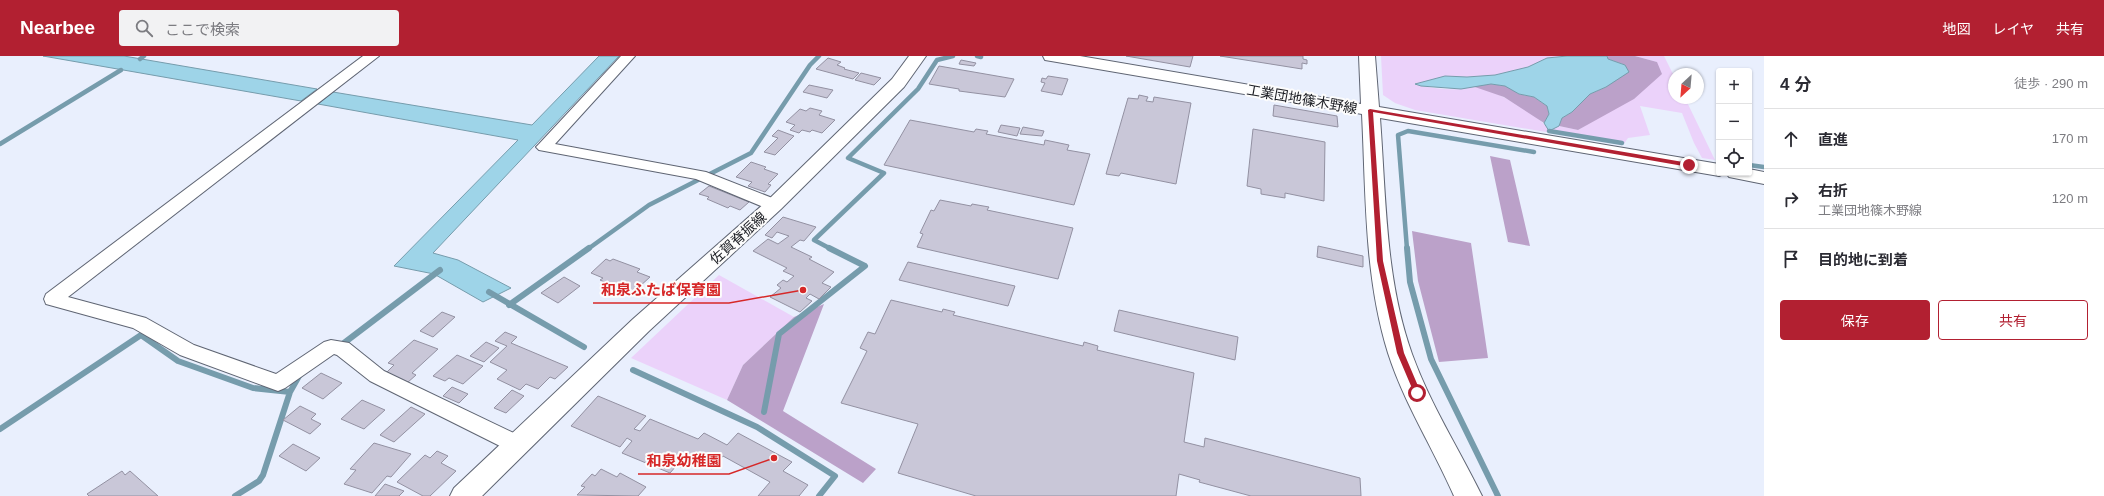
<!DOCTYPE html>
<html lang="ja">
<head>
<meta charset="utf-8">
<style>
	:root { --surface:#fff; --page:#f2f2f3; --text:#2b2b33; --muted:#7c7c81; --line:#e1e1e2; --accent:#b22031 }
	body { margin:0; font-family:Helvetica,"Noto Sans JP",sans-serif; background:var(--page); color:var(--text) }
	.controls { position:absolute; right:12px; top:12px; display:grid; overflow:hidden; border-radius:4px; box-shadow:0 1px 3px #0004 }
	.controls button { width:36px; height:36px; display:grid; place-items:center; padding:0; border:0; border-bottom:1px solid var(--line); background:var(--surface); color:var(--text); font:20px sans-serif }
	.compass { position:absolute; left:1668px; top:12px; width:36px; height:36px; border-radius:50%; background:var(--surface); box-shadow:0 1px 3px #0004; rotate:206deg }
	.stop { position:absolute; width:12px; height:12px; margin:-9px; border:3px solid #b22031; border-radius:50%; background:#fff }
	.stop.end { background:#b22031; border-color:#fff; box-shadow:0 1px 4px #0008 }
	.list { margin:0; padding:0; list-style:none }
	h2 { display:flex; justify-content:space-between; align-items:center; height:52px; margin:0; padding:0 16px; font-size:17px }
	h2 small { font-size:13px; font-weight:400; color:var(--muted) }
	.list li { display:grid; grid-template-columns:26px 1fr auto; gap:12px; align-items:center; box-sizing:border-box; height:60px; padding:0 16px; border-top:1px solid var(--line) }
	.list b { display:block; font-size:15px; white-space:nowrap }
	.list p { margin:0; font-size:13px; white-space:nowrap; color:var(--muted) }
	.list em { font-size:13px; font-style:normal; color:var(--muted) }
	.actions { display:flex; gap:8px; padding:12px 16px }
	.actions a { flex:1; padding:9px 0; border:1px solid var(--accent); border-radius:4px; text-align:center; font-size:14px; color:var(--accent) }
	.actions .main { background:var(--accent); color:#fff }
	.icon { flex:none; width:22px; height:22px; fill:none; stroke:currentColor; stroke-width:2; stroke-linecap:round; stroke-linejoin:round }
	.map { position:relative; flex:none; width:1764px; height:440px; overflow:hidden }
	header { display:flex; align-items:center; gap:24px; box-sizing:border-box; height:56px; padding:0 20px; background:var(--accent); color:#fff }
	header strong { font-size:19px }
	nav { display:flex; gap:22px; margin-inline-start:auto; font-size:14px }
	.search { width:280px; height:36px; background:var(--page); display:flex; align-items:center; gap:10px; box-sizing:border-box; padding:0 14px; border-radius:4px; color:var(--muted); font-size:15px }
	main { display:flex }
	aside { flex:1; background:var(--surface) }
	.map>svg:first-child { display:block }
</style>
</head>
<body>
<header>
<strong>Nearbee</strong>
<div class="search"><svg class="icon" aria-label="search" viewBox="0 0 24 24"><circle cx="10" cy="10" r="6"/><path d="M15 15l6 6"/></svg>ここで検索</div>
<nav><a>地図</a><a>レイヤ</a><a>共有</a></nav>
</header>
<main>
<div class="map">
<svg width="1764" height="440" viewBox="0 0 1764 440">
	<rect width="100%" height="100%" fill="#e9effd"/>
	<path fill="#ebd2fa" d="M 1381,0 L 1567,0 L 1547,2 L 1528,11 L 1495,19 L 1467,21 L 1445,20 L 1415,28 C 1424,32 1451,34 1461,33 C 1465,33 1469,29 1473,30 C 1492,32 1540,59 1549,74 L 1559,70 L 1578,74 L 1601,60 L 1657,6 L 1635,0 L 1664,0 L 1674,20 L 1674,42 L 1685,42 L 1715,104 L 1702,102 L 1694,87 L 1682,57 L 1640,50 L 1650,79 L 1628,82 L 1623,89 L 1415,54 L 1395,47 L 1383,39 Z
		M 719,219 L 794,261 L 743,309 L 727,344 L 631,302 Z"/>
	<path fill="#bba1c9" d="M 1607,0 L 1635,0 L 1657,6 L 1662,18 L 1634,43 L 1578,74 L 1559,70 L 1562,62 L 1572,56 L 1590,38 L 1606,31 L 1625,9 L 1608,3 Z
		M 1491,28 L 1506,30 L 1519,38 L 1534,41 L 1547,50 L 1549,58 L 1544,67 L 1504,41 L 1472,30 Z
		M 1490,100 L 1510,104 L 1530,190 L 1508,186 Z
		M 1412,175 L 1471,187 L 1488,302 L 1439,306 L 1418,225 Z
		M 824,248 L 783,355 L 876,413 L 863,427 L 727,344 L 743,309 L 794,261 Z"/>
	<path fill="#9ed4e8" stroke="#769cac" d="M 43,0 L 124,0 L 317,33 L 301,45 Z
		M 599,0 L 619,0 L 433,197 L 458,204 L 511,232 L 483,246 L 434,218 L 394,210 L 518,84 L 318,48 L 333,36 L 532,69 Z
		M 1567,0 L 1607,0 L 1608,3 L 1625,9 L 1629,16 L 1606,31 L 1590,38 L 1572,56 L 1562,62 L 1559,70 L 1549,75 L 1544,67 L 1549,58 L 1547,50 L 1534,41 L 1519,38 L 1505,30 L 1491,28 L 1461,33 L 1421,30 L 1415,28 L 1445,20 L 1467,21 L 1495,19 L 1528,11 L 1547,2 Z"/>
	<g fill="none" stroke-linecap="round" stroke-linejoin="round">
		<path stroke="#769cac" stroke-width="4.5" d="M 977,0 L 981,1
			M 140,3 L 144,0
			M 1549,75 L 1622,87
			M 0,88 L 121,14
			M 1749,109 L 1764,111
			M 588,193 L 649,149 L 751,97 L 810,9 L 819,0
			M 831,193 L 814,184 L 884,117 L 848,102 L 918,33 L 937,4 L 953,0
			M 1407,193 L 1398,79 L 1408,75 L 1534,96"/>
		<path stroke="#769cac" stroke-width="6" d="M 1407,192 L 1410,226 L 1431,303 L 1498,440
			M 489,236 L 584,291
			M 509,249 L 589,192
			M 340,290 L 440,214
			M 633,314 L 757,371 L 835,420 L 819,440
			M 764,356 L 779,278 L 865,210 L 829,192
			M 0,373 L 141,279 L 178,305 L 253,332 L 290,336
			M 235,440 L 259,425 L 263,419 L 290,336 L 299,320"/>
	</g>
	<path fill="#c9c7d8" stroke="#9391a2" d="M 1126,0 L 1193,0 L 1190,11 Z
		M 1220,0 L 1303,0 L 1303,3 L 1307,4 L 1307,8 L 1302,7 L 1302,13 Z
		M 828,2 L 841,6 L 837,9 L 845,12 L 844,13 L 859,17 L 853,23 L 816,13 Z
		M 961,4 L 976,7 L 974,10 L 959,8 Z
		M 939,10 L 1014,23 L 1005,41 L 959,35 L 959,33 L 929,28 Z
		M 861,17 L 881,22 L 874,29 L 855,24 Z
		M 1048,20 L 1068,23 L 1062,39 L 1041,35 L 1045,27 L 1041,26 L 1042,22 L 1046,23 Z
		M 809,29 L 833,34 L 827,42 L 803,36 Z
		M 1139,39 L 1148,41 L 1146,45 L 1153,46 L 1154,41 L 1191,47 L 1176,128 L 1121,117 L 1119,120 L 1106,118 L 1128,42 L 1138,43 Z
		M 1274,49 L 1337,60 L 1338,71 L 1273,60 Z
		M 810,52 L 822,55 L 819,59 L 835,64 L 822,77 L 812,74 L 810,76 L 802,74 L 799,77 L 790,74 L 795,69 L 786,66 L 800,53 L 806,55 Z
		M 910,64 L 974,76 L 976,73 L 988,75 L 986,78 L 1044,89 L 1045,84 L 1069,89 L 1067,94 L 1090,98 L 1074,149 L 884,109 Z
		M 1001,69 L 1020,72 L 1017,80 L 998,76 Z
		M 1023,71 L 1044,75 L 1042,80 L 1020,78 Z
		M 1253,73 L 1325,86 L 1324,145 L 1285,137 L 1285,142 L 1261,138 L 1261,133 L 1247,130 Z
		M 778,74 L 794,80 L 775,99 L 764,96 L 778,82 L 772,80 Z
		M 751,106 L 766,111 L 764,113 L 778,118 L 768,128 L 771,129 L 765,136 L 748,130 L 752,126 L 736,121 Z
		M 709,130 L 749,146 L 740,154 L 730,150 L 728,152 L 707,143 L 709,141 L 699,138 Z
		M 940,144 L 971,150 L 972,148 L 989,151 L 987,154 L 1073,172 L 1058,223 L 917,191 L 923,178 L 920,177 L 931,154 L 934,155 Z
		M 783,161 L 816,171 L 804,185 L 800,184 L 791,191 L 812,201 L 809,203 L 834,216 L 822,227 L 831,231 L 819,243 L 810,238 L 806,242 L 812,245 L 800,256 L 770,241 L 781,232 L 777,229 L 783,224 L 787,226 L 794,220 L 783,215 L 787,212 L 753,195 L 768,183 L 778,188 L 789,180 L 777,176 L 772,182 L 765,179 Z
		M 1318,190 L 1363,200 L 1363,211 L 1317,201 Z
		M 606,203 L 610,205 L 613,203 L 640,213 L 637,216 L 650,221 L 639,231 L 643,233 L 636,240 L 600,224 L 603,222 L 591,217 Z
		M 908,206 L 1015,230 L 1008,250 L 899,224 Z
		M 564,221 L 580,230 L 558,247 L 541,237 Z
		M 891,244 L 942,256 L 943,253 L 955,256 L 953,259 L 1083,290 L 1084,286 L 1098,290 L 1097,294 L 1194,317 L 1184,386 L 1204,391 L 1205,382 L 1360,422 L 1361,440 L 1251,440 L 1199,426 L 1200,424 L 1179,418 L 1176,440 L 976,440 L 898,417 L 918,368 L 841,347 L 867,295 L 860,292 L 868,276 L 875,278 Z
		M 1119,254 L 1238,281 L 1235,304 L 1114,275 Z
		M 442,256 L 455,261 L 433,281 L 420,275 Z
		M 505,276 L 517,281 L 511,287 L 568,311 L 555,323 L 550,321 L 538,333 L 526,328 L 520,334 L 497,323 L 507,314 L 490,306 L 507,290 L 495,285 Z
		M 414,284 L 438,293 L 412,317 L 416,319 L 407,327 L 385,318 L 394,309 L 388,307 Z
		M 486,286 L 499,292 L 484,306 L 470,300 Z
		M 457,299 L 483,310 L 463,328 L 449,322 L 445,325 L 433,320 Z
		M 321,317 L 342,327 L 323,343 L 302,332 Z
		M 452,331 L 468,338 L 459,347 L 443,340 Z
		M 512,334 L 524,340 L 506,357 L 494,352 Z
		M 598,340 L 646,360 L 634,373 L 640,375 L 650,363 L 698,383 L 704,377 L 727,389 L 738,377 L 792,406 L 783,415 L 808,429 L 799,440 L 758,440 L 770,426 L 723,400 L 712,413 L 699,405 L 694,410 L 683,412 L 677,409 L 670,417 L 622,397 L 632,385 L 627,382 L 620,391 L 571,370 Z
		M 362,344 L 385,354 L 364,373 L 341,363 Z
		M 300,350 L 316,358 L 311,363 L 321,368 L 310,378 L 283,364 Z
		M 411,351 L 425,358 L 394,386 L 380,379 Z
		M 374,387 L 411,398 L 391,421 L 387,420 L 372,437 L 344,428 L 356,414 L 350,413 Z
		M 293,388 L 320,402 L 306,415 L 279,400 Z
		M 437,395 L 448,400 L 441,407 L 456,415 L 430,440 L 423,440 L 397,426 L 425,399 L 430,402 Z
		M 601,413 L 617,421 L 620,417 L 646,431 L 638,440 L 577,439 L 585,431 L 581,430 L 592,418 L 595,420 Z
		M 122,415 L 125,419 L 130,415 L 158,440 L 89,440 L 87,438 Z
		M 385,428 L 404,435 L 399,440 L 375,440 Z"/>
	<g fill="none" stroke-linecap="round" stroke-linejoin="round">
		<g stroke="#5f6573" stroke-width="2">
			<path id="street" d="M 363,0 L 379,0 L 68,241 L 146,262 L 194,289 L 276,318 L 324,286 L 331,284 L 349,287 L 384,315 L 524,382 L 527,388 L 524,394 L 516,397 L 508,394 L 370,325 L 337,299 L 334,298 L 285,332 L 278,335 L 180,299 L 133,272 L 46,248 L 44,243 L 46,238 Z
				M 621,0 L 635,0 L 555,88 L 706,116 L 780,145 L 782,149 L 780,153 L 774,154 L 768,153 L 696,123 L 539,94 L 536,91 L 539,88 Z"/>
		</g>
		<g stroke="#5f6573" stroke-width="2">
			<path id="secondary" d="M 1043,0 L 1080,0 L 1361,48 L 1359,0 L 1375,0 L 1379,51 L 1719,108 L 1719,117 L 1749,117 L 1749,113 L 1764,116 L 1764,128 L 1729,121 L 1726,117 L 1719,120 L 1380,62 C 1386,140 1385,223 1412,298 C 1430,348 1459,393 1482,440 L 1454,440 C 1433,392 1404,347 1388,297 C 1364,220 1366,138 1362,58 L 1051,5 L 1045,4 Z"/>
		</g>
		<g stroke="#5f6573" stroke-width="2">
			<path id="primary" d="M 909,0 L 926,0 L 904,31 L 781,153 L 649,275 L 482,440 L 450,440 L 454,432 L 633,263 L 767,145 L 892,23 Z"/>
		</g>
		<use href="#street" fill="#fff" fill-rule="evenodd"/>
		<use href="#secondary" fill="#fff" fill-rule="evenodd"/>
		<use href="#primary" fill="#fff" fill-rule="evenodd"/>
	</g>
	<path fill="#b22031" d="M 1370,53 L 1689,107 L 1692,109 L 1689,111 L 1373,56 L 1383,205 L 1404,297 L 1421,337 L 1417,340 L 1414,337 L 1397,297 L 1377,205 L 1368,54 Z"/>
	<g text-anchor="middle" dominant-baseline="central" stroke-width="4" stroke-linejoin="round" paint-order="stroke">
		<g font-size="14" fill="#191b21" stroke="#fcfcfc">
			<text transform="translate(1302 43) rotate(10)">工業団地篠木野線</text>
			<text transform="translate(738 182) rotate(-42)">佐賀脊振線</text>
		</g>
	</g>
	<path fill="none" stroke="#d62828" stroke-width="1.5" d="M803 234L729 247H593M774 402L729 418H638"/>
	<g fill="#d62828" stroke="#fcfcfc" stroke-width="1.5">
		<circle cx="803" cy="234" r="4"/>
		<circle cx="774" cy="402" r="4"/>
	</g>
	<g font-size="15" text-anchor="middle" font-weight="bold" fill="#d62828" stroke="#fcfcfc" stroke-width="4" stroke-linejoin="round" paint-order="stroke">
		<text x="661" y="239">和泉ふたば保育園</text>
		<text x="684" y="410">和泉幼稚園</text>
	</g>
</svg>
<div class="controls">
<button>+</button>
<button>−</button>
<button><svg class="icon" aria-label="locate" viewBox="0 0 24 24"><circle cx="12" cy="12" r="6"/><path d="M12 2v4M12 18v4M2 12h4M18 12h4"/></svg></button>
</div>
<svg class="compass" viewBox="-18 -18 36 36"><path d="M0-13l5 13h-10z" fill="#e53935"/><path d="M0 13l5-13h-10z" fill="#7c7c81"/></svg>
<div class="stop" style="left:1417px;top:337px"></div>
<div class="stop end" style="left:1689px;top:109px"></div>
</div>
<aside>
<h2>4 分<small>徒歩 · 290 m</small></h2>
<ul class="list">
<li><svg class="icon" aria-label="ahead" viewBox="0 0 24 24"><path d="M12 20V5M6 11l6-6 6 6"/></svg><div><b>直進</b></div><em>170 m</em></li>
<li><svg class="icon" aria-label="right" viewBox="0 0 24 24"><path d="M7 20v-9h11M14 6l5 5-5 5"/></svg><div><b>右折</b><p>工業団地篠木野線</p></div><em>120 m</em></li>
<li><svg class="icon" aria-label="arrive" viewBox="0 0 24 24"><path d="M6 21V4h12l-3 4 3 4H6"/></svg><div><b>目的地に到着</b></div></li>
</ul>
<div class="actions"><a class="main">保存</a><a>共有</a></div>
</aside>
</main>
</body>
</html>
